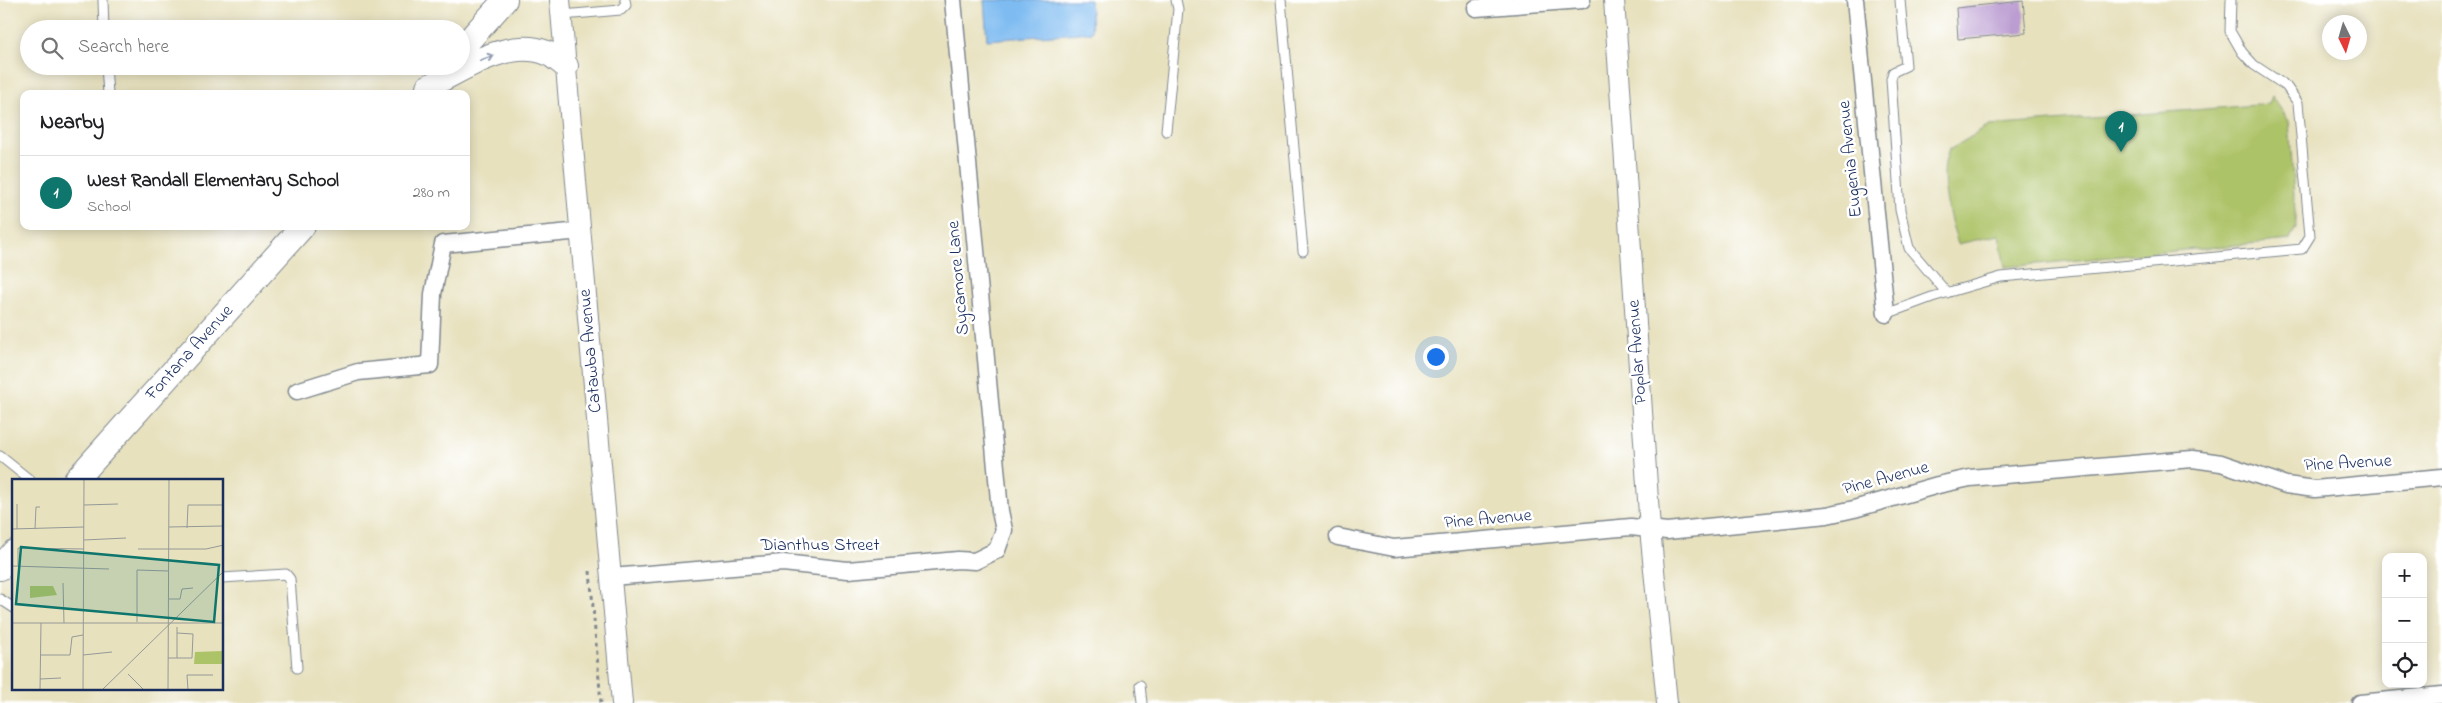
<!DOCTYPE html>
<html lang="en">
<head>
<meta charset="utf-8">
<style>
	:root { --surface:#fff; --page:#f6f6f6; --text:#202124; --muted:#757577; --line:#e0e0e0; --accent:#0f766e }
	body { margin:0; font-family:"Indie Flower",sans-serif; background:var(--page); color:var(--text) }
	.controls { position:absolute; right:15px; bottom:15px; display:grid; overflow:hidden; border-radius:10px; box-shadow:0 2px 12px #0003 }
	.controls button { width:45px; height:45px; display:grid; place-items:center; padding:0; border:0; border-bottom:1px solid var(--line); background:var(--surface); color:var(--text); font:25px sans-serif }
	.compass { position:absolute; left:2322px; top:15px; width:45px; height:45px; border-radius:50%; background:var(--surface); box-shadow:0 2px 12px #0003; rotate:175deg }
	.you { position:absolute; left:1435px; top:356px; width:18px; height:18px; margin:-12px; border:4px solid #fff; border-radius:50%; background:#1a73e8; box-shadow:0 0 0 8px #1a73e833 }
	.badge { display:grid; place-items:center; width:32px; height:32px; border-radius:50%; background:var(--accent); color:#fff; font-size:16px; font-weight:700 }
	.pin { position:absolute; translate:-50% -41px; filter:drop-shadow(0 1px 2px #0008) }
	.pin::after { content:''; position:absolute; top:26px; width:18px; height:15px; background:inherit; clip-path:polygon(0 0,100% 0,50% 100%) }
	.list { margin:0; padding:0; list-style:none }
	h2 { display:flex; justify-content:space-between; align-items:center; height:65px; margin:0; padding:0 20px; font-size:21px }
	h2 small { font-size:16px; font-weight:400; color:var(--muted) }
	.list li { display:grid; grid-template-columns:32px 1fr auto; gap:15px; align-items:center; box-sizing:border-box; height:75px; padding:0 20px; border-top:1px solid var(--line) }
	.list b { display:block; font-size:19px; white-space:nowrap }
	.list p { margin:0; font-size:16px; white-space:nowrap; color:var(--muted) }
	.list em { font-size:16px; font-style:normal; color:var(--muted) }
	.icon { flex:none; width:28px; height:28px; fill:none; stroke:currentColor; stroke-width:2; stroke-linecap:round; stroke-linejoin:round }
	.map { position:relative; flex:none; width:2442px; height:703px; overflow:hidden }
	.search { position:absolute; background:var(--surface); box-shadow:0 2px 12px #0003; left:20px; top:20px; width:450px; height:55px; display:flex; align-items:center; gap:12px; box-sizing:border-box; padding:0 18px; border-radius:28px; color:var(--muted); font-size:19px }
	.panel { position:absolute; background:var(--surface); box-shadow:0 2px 12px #0003; left:20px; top:90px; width:450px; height:140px; border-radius:10px }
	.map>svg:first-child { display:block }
</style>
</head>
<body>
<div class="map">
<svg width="2442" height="703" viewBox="0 0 2442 703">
	<rect width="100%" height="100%" fill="#fff"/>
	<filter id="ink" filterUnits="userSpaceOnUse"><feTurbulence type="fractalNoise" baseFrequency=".02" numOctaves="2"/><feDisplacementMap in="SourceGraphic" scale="10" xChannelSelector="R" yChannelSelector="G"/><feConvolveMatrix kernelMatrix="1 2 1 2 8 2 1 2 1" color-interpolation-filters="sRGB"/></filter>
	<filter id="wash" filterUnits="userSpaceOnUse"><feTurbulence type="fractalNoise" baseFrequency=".0096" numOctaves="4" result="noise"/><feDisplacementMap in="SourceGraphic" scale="20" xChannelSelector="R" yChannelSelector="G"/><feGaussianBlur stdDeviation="1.12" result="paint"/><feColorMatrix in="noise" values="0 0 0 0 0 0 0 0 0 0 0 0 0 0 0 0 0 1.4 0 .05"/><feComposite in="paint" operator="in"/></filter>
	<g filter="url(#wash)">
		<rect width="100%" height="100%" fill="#e7e1be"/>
		<path fill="#adc368" stroke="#647963" d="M 2272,96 L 2289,121 L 2296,227 L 2290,240 L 2005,267 L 1999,235 L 1958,244 C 1950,220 1937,174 1949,150 L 1989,126 L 2269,104 Z"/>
		<path fill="#7ebbf1" stroke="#4c75a8" d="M 984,0 L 1090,0 L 1092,32 L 987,40 Z"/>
		<g id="blocks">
			<path fill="#bb9dd2" d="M 2023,1 L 2026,33 L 1958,39 L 1956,8 Z"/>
		</g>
	</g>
	<g filter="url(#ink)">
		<use href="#blocks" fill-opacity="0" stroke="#81888e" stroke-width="1"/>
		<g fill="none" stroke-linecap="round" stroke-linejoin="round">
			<g stroke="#81888e" stroke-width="11">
				<path id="service" d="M 103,0 L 104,29
					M 1281,0 L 1303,251
					M 1900,0 L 1906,66 L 1893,72 L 1891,79 L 1900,210 L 1909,248 L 1947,293
					M 562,15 L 621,10 L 626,5 L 625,0
					M 106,66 L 108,94
					M 1166,131 L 1178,9 L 1176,0
					M 1886,314 L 1932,297 L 2001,277 L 2302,249 L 2310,236 L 2298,103 L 2286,86 L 2254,65 L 2242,52 L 2230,31 L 2231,0
					M 0,456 L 30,480
					M 222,578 L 286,574 L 290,579 L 297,668
					M 0,599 L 14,608
					M 1140,685 L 1142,703"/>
			</g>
			<g stroke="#81888e" stroke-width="19">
				<path id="minor" d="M 1855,0 L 1886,314
					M 1476,8 L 1582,0
					M 297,391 L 358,372 L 430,365 L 433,294 L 443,244 L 581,231
					M 1338,537 L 1394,548 L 1631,527 L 1667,531 L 1827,515 L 1854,509 L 1938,485 L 1970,478 L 2167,461 L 2193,459 L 2221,463 L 2286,485 L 2315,489 L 2442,477
					M 611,577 L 783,563 L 848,570 L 958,560 L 975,561 L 997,550 L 1004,530 L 1000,511 L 953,0
					M 2360,703 L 2442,695"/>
			</g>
			<g stroke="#81888e" stroke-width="22">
				<path id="tertiary" d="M 560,0 L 622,703
					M 1614,0 L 1650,529 L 1667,703"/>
			</g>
			<g stroke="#81888e" stroke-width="26">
				<path id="secondary" d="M 461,49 L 505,0
					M 428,87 C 461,70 508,37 547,53 C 554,56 560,62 566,66
					M 76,480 L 303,226
					M 0,568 L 14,552"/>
			</g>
			<path stroke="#81888e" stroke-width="3" stroke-dasharray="4 4" stroke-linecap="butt" d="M 590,571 L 601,703"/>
			<use href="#service" stroke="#fff" stroke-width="9"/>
			<use href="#minor" stroke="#fff" stroke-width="16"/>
			<use href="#tertiary" stroke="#fff" stroke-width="20"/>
			<use href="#secondary" stroke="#fff" stroke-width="24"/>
		</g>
		<defs><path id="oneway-shaft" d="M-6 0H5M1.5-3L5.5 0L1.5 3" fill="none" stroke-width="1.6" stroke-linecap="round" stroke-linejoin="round" transform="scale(1.25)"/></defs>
		<use stroke="#8d97ae" href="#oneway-shaft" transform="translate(487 58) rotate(-19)"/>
	</g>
	<g text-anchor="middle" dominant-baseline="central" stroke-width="5" stroke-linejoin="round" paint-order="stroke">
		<g font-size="18" fill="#1b2f5e" stroke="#fff">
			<text transform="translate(1851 159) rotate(-96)">Eugenia Avenue</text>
			<text transform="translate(959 278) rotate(-95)">Sycamore Lane</text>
			<text transform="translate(591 351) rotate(-95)">Catawba Avenue</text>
			<text transform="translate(1638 352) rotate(-94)">Poplar Avenue</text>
			<text transform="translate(190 353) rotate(-48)">Fontana Avenue</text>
			<text transform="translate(2348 464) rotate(-3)">Pine Avenue</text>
			<text transform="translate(1886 479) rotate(-15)">Pine Avenue</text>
			<text transform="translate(1488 520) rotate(-5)">Pine Avenue</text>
			<text x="820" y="546">Dianthus Street</text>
		</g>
	</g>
	<g transform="translate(12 479)">
		<rect width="211" height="211" fill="#e7e1be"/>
		<path d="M 18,107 L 41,107 L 45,116 L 18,119 ZM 211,172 L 211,185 L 182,185 L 183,173 Z" fill="#adc368"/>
		<path fill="none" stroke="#959a98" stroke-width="1" d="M 5,25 L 5,50M 72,26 L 106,25M 157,48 L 210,47M 175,49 L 176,26 L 212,26M 0,50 L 72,48M 23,50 L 24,28 L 28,28M 72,61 L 114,59M 126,70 L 194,70 L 212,66M 0,87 L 97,90M 6,87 L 6,69 L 72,70M 51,104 L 52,144M 157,120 L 168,120 L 170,110 L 181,109M 125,143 L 125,91 L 157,92M 0,144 L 212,144M 29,176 L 58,176 L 60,158 L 71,156M 71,176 L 100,173M 156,179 L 180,179 L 181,155 L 165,154M 165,179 L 165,148M 116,195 L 132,211M 28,200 L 49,199M 28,211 L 29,144M 71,211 L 72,0M 90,211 L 212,92M 156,211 L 157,0M 176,211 L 175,196 L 201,196"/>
		<path fill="#0f766e" fill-opacity="0.15" stroke="#0f766e" stroke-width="2.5" d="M 9,68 L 207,86 L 202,143 L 4,125 Z"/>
		<rect width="211" height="211" fill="none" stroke="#1b2f5e" stroke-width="2.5"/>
	</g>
</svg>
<div class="controls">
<button>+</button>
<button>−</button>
<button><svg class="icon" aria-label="locate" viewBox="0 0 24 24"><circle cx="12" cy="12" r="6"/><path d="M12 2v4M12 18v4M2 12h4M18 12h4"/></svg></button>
</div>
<svg class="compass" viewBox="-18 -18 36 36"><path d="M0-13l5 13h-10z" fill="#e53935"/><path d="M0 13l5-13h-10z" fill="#757577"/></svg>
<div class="you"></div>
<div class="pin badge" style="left:2121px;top:152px">1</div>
<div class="search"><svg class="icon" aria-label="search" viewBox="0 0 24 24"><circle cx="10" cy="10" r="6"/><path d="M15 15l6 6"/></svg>Search here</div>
<section class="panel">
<h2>Nearby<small></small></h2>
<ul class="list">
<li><span class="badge">1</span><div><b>West Randall Elementary School</b><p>School</p></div><em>280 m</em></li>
</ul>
</section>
</div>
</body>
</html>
